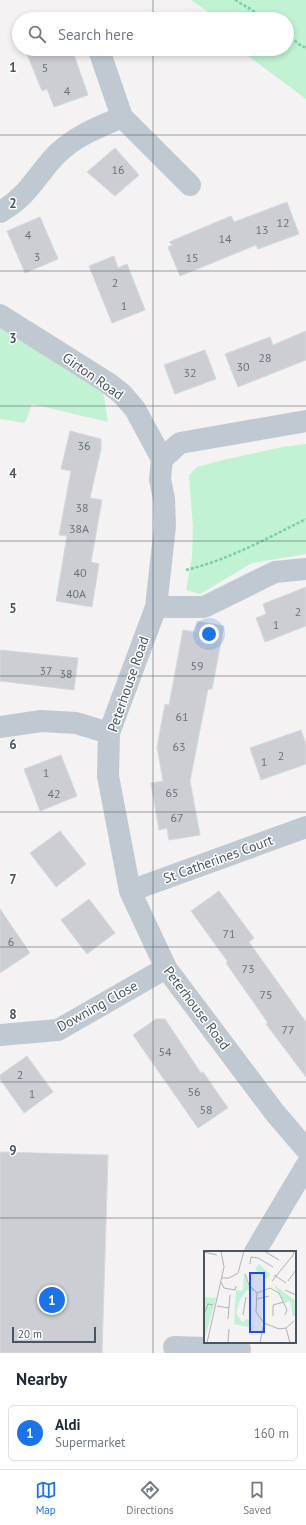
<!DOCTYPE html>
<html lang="en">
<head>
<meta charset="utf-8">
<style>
	:root { --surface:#fff; --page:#f6f6f7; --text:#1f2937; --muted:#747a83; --line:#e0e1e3; --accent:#1a73e8 }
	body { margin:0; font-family:"PT Sans",sans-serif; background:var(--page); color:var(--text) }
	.scale { position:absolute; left:12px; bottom:10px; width:84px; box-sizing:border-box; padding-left:4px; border:2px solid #495560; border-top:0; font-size:11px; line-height:14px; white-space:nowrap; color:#495560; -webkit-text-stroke:3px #fff; paint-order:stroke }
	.you { position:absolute; left:209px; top:634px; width:14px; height:14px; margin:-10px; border:3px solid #fff; border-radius:50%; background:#1a73e8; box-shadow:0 0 0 6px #1a73e833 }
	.badge { display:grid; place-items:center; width:26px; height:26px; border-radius:50%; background:var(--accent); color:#fff; font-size:13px; font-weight:700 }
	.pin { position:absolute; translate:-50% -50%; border:2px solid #fff; box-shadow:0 1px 4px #0006 }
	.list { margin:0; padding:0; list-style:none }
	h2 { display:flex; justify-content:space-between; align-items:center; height:52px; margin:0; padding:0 16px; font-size:17px }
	h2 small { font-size:13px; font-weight:400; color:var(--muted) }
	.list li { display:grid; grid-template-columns:26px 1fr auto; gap:12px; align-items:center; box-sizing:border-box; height:56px; margin:0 8px 8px; padding:0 8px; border:1px solid var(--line); border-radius:6px }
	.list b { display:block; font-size:15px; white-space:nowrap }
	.list p { margin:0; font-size:13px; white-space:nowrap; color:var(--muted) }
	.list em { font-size:13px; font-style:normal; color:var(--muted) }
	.icon { flex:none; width:22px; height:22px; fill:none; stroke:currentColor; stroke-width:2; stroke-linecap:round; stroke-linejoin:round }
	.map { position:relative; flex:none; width:306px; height:1353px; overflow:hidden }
	.search { position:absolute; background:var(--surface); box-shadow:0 2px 6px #0003; left:12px; right:12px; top:12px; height:44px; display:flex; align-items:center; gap:10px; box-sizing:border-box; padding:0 14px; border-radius:22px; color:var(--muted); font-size:15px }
	.sheet { height:116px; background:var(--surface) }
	nav { display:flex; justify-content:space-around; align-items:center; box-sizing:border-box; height:56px; border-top:1px solid var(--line); background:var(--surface); font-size:11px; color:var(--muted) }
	nav a { display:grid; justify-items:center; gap:2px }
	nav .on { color:var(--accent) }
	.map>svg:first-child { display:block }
</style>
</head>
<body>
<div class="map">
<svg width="306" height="1353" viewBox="0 0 306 1353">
	<rect width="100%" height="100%" fill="#f4f2f2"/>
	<path fill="#c1f2d4" d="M 191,0 L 306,0 L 306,99 L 243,52 L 245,49 L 287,49 L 287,19 L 218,19 Z
		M 0,327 L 103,391 L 108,422 L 32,404 L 25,423 L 0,419 Z
		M 306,444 L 306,554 L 252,563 L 200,594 L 186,590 L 192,557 L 193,527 L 189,475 L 197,467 L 223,460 L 282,447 Z"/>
	<path fill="#ccced4" stroke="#d6d8dd" d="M 25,49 L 72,49 L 88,95 L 54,107 L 47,89 L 42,91 Z
		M 115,148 L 139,175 L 115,196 L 87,172 Z
		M 287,202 L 299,234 L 258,249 L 256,245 L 180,276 L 168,247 L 173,245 L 169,242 L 231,216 L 234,222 Z
		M 40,217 L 58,259 L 25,273 L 7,231 Z
		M 114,256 L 118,268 L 127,264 L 145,310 L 112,323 L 89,266 Z
		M 306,331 L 306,360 L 238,387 L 225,354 L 270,337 L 273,345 Z
		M 205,350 L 216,379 L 175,394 L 164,365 Z
		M 70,431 L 101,439 L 101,449 L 90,498 L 102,500 L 91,562 L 99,564 L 92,607 L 56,601 L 67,536 L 59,535 L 71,471 L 61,469 Z
		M 306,587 L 306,626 L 265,642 L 256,618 L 266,614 L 263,604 Z
		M 197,621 L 224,626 L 212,689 L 208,689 L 190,781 L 200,835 L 169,840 L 167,828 L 159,830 L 151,783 L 163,781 L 157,747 L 165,704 L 169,705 L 183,630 L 195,632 Z
		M 0,650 L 78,658 L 74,690 L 0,681 Z
		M 301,730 L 306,744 L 306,764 L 261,780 L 250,748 Z
		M 61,755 L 77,796 L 40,811 L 24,769 Z
		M 60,831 L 86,864 L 56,887 L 30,853 Z
		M 219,891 L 254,938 L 249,942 L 306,1022 L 306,1077 L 266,1024 L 268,1023 L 226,963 L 228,962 L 191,911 Z
		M 89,899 L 115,933 L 87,954 L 61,920 Z
		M 0,909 L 30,953 L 0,973 Z
		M 156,1019 L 165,1019 L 201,1073 L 203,1072 L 228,1108 L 198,1128 L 133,1035 Z
		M 27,1056 L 53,1092 L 24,1113 L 0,1079 L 0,1075 Z
		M 0,1152 L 108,1155 L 102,1353 L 0,1353 Z"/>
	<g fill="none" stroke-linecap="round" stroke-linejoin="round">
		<path stroke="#77d1a6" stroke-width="2.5" stroke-dasharray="3 2" stroke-linecap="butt" d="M 235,0 L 267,19
			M 287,34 L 300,45 L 306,48
			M 186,570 C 228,560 268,538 306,519"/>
		<path stroke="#c0c9d1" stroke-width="22" d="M 100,53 L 122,117 L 190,185
			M 0,212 C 29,196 36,175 58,153 C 77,135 99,127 122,117
			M 0,315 L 108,383 L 122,394 L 135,409 L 162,459
			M 306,421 L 180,443 L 162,459 L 160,479 L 164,499 L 165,526 L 156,607 L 109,733 L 108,776 L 130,891 L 166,968 L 275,1113 L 306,1149
			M 156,607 L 204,607 L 275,572 L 306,569
			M 0,727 L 41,721 L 76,723 L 109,733
			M 130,891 L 306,827
			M 0,1035 L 58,1030 L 166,968
			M 255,1252 L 306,1166
			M 174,1347 L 240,1349"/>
	</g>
	<path fill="none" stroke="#495560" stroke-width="1" stroke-opacity="0.55" d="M 153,0 L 153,19M 153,49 L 153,1353M 0,135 L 306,135M 0,271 L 306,271M 0,406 L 306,406M 0,541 L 306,541M 0,676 L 306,676M 0,812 L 306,812M 0,947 L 306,947M 0,1082 L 306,1082M 0,1218 L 306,1218"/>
	<g text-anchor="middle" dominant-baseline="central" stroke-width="3" stroke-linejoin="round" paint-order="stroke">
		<g font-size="12" fill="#6a737d">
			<text x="45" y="67">5</text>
			<text x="67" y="90">4</text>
			<text x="118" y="169">16</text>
			<text x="283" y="222">12</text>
			<text x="262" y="229">13</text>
			<text x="28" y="234">4</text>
			<text x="225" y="238">14</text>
			<text x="37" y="256">3</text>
			<text x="192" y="257">15</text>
			<text x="115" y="282">2</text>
			<text x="124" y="305">1</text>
			<text x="265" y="357">28</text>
			<text x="243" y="366">30</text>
			<text x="190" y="372">32</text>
			<text x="84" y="445">36</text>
			<text x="82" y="507">38</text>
			<text x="79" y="528">38A</text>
			<text x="80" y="572">40</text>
			<text x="76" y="593">40A</text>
			<text x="298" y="611">2</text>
			<text x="276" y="624">1</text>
			<text x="197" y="665">59</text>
			<text x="46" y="670">37</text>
			<text x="66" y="673">38</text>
			<text x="182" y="716">61</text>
			<text x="179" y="746">63</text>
			<text x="281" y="755">2</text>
			<text x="264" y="761">1</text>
			<text x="46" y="772">1</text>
			<text x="172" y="792">65</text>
			<text x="54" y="793">42</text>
			<text x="177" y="817">67</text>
			<text x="229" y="933">71</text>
			<text x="11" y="941">6</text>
			<text x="248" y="968">73</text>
			<text x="266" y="994">75</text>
			<text x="288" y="1029">77</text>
			<text x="165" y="1051">54</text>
			<text x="20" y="1074">2</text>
			<text x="194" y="1091">56</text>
			<text x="32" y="1093">1</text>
			<text x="206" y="1109">58</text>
		</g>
		<g font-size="14" fill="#495560" stroke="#fff">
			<text transform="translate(93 376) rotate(35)">Girton Road</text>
			<text transform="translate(128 684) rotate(-71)">Peterhouse Road</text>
			<text transform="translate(218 859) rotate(-20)">St Catherines Court</text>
			<text transform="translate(97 1006) rotate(-29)">Downing Close</text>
			<text transform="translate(197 1008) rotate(53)">Peterhouse Road</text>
		</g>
	</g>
	<g transform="translate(204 1251)">
		<rect width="92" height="92" fill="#f4f2f2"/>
		<path d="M 55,13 L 66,23 L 63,28 L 51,19 ZM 40,22 L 43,32 L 51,40 L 43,39 L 36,49 L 32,62 L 38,71 L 43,68 L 46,70 L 45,76 L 30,73 L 32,39 L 39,40 ZM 70,34 L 92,50 L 92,65 L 89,65 L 86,50 L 81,52 ZM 0,46 L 12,47 L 0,90 Z" fill="#c1f2d4"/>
		<path fill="none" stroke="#b0b3b8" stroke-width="1" d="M 60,0 L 75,9M 0,1 L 13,4M 46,13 L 47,6 L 54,7 L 69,16M 41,23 L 45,34 L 53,42M 70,24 L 82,32M 18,27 L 25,27 L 34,22 L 40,0M 68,30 L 90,3 L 89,0M 84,30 L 92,19M 17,31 L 20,37 L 31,39 L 32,35M 81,39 L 92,44M 53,48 L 65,45M 13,55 L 25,57M 1,61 L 4,53 L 9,54M 39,64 L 42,46M 81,64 L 83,59 L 75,42 L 66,37 L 53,42 L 52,61 L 60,72 L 75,78 L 82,77 L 90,70M 69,65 L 69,54 L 80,51M 24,68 L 26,44M 82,77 L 86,92M 24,91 L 25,78M 3,92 L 20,16 L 17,0M 19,92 L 66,92M 56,92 L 60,72"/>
		<path fill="#1d4ed8" fill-opacity="0.15" stroke="#1d4ed8" stroke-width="2" d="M 46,22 L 60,22 L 60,81 L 46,81 Z"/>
		<rect width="92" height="92" fill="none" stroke="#495560" stroke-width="2"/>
	</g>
	<g font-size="13" text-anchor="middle" font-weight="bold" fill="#495560" stroke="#fff" stroke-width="3" stroke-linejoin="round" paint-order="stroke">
		<text x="13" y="72">1</text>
		<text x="13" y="208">2</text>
		<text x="13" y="343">3</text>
		<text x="13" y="478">4</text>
		<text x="13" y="613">5</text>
		<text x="13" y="749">6</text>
		<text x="13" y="884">7</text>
		<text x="13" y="1019">8</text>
		<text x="13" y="1155">9</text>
	</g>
</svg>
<div class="scale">20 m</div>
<div class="you"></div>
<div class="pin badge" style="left:52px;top:1300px">1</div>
<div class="search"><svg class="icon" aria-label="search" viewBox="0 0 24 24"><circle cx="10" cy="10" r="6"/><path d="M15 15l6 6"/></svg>Search here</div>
</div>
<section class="sheet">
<h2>Nearby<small></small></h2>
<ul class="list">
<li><span class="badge">1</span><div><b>Aldi</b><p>Supermarket</p></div><em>160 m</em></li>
</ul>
</section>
<nav>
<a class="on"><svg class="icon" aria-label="map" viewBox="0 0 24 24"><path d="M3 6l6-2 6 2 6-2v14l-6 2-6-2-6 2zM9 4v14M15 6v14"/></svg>Map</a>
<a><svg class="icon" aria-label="directions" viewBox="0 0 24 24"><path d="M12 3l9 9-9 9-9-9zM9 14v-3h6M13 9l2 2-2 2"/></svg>Directions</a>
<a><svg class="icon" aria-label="saved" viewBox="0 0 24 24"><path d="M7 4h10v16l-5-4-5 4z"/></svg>Saved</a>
</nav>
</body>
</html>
